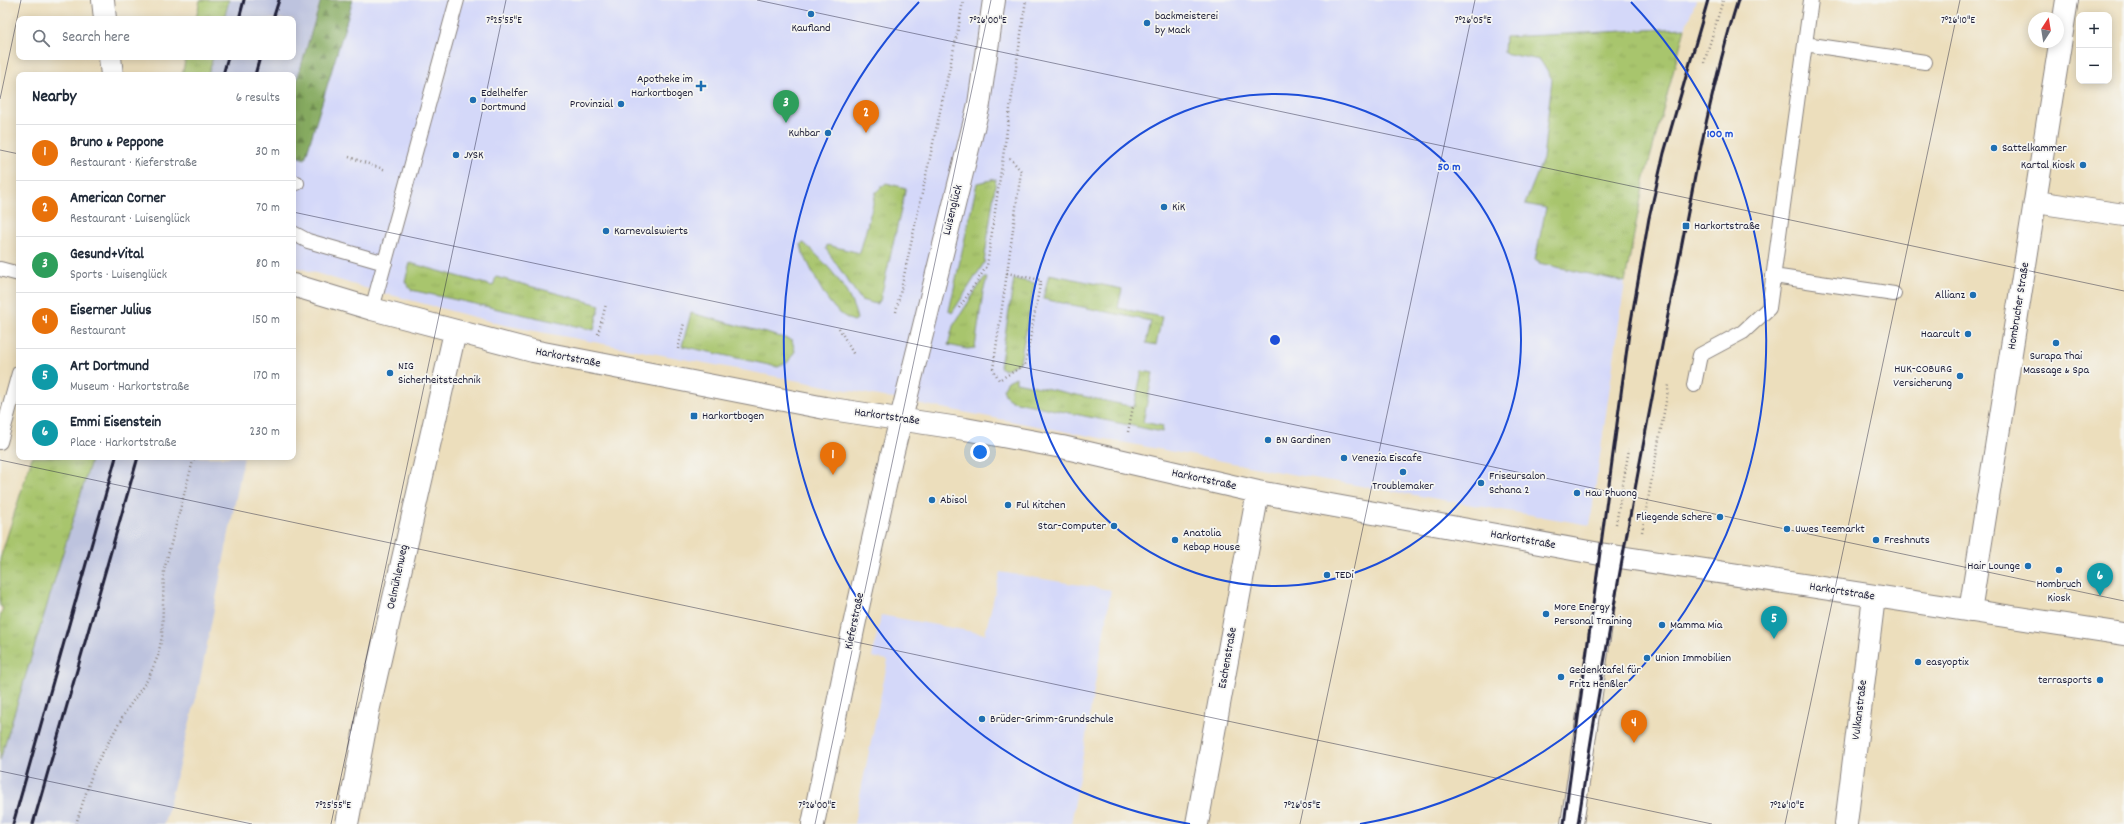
<!DOCTYPE html>
<html lang="en">
<head>
<meta charset="utf-8">
<style>
	:root { --surface:#fff; --page:#f2f2f3; --text:#1f2937; --muted:#747a83; --line:#e0e1e3; --accent:#1f6fb2 }
	body { margin:0; font-family:Dekko,sans-serif; background:var(--page); color:var(--text) }
	.controls { position:absolute; right:12px; top:12px; display:grid; overflow:hidden; border-radius:8px; box-shadow:0 2px 10px #0003 }
	.controls button { width:36px; height:36px; display:grid; place-items:center; padding:0; border:0; border-bottom:1px solid var(--line); background:var(--surface); color:var(--text); font:20px sans-serif }
	.compass { position:absolute; left:2028px; top:12px; width:36px; height:36px; border-radius:50%; background:var(--surface); box-shadow:0 2px 10px #0003; rotate:12deg }
	.you { position:absolute; left:980px; top:452px; width:14px; height:14px; margin:-10px; border:3px solid #fff; border-radius:50%; background:#1a73e8; box-shadow:0 0 0 6px #1a73e833 }
	.badge { display:grid; place-items:center; width:26px; height:26px; border-radius:50%; background:var(--accent); color:#fff; font-size:13px; font-weight:700 }
	.pin { position:absolute; translate:-50% -33px; filter:drop-shadow(0 1px 2px #0008) }
	.pin::after { content:''; position:absolute; top:21px; width:14px; height:12px; background:inherit; clip-path:polygon(0 0,100% 0,50% 100%) }
	.list { margin:0; padding:0; list-style:none }
	h2 { display:flex; justify-content:space-between; align-items:center; height:52px; margin:0; padding:0 16px; font-size:17px }
	h2 small { font-size:13px; font-weight:400; color:var(--muted) }
	.list li { display:grid; grid-template-columns:26px 1fr auto; gap:12px; align-items:center; box-sizing:border-box; height:56px; padding:0 16px; border-top:1px solid var(--line) }
	.list b { display:block; font-size:15px; white-space:nowrap }
	.list p { margin:0; font-size:13px; white-space:nowrap; color:var(--muted) }
	.list em { font-size:13px; font-style:normal; color:var(--muted) }
	.icon { flex:none; width:22px; height:22px; fill:none; stroke:currentColor; stroke-width:2; stroke-linecap:round; stroke-linejoin:round }
	.map { position:relative; flex:none; width:2124px; height:824px; overflow:hidden }
	.search { position:absolute; background:var(--surface); box-shadow:0 2px 10px #0003; left:16px; top:16px; width:280px; height:44px; display:flex; align-items:center; gap:10px; box-sizing:border-box; padding:0 14px; border-radius:8px; color:var(--muted); font-size:15px }
	.panel { position:absolute; background:var(--surface); box-shadow:0 2px 10px #0003; left:16px; top:72px; width:280px; height:388px; border-radius:8px }
	.map>svg:first-child { display:block }
</style>
</head>
<body>
<div class="map">
<svg width="2124" height="824" viewBox="0 0 2124 824">
	<defs>
		<pattern id="grass-tufts" width="24" height="20" patternUnits="userSpaceOnUse"><rect width="24" height="20" fill="#a8c56d"/><path d="M3 7l-1-3M5 7V3M7 7l1-3M15 17l-1-3M17 17v-4M19 17l1-3" fill="none" stroke="#90a95f"/></pattern>
		<pattern id="forest-firs" width="22" height="20" patternUnits="userSpaceOnUse"><rect width="22" height="20" fill="#86aa60"/><path d="M5 1l3.5 6h-7zM16 11l3.5 6h-7z" fill="#6d8a50"/></pattern>
	</defs>
	<rect width="100%" height="100%" fill="#f6f6f2"/>
	<filter id="ink" filterUnits="userSpaceOnUse"><feTurbulence type="fractalNoise" baseFrequency=".025" numOctaves="2"/><feDisplacementMap in="SourceGraphic" scale="8" xChannelSelector="R" yChannelSelector="G"/><feConvolveMatrix kernelMatrix="1 2 1 2 8 2 1 2 1" color-interpolation-filters="sRGB"/></filter>
	<filter id="wash" filterUnits="userSpaceOnUse"><feTurbulence type="fractalNoise" baseFrequency=".012" numOctaves="4" result="noise"/><feDisplacementMap in="SourceGraphic" scale="16" xChannelSelector="R" yChannelSelector="G"/><feGaussianBlur stdDeviation="0.9" result="paint"/><feColorMatrix in="noise" values="0 0 0 0 0 0 0 0 0 0 0 0 0 0 0 0 0 1.4 0 .05"/><feComposite in="paint" operator="in"/></filter>
	<g filter="url(#wash)">
		<rect width="100%" height="100%" fill="#ecdebc"/>
		<path fill="#d4d8f9" d="M 320,0 L 1696,0 L 1685,28 L 1645,177 L 1625,282 L 1590,525 L 1285,473 L 504,325 L 365,288 L 293,266 L 293,92 Z
			M 1000,572 L 1111,590 L 1071,824 L 854,824 L 888,660 L 872,657 L 881,615 L 985,634 Z"/>
		<path fill="#bdc3de" d="M 229,0 L 320,0 L 293,92 L 293,75 L 208,75 L 213,57 L 293,57 L 293,19 L 224,19 Z
			M 80,457 L 244,457 L 198,690 L 164,824 L 0,824 L 0,700 Z"/>
		<path fill="url(#grass-tufts)" stroke="#657454" d="M 200,0 L 229,0 L 224,19 L 196,19 Z
			M 1685,28 L 1645,177 L 1625,282 L 1539,263 L 1539,261 L 1535,260 L 1546,208 L 1525,204 L 1543,159 L 1552,79 L 1540,60 L 1504,53 L 1505,37 Z
			M 186,57 L 213,57 L 208,75 L 182,75 Z
			M 996,179 L 984,263 L 952,313 L 949,311 L 977,183 Z
			M 886,183 L 906,188 L 880,301 L 876,304 L 861,300 L 826,249 L 827,245 L 860,253 L 876,192 Z
			M 804,243 C 827,264 850,288 857,319 L 854,321 C 827,312 816,277 803,253 L 801,244 Z
			M 410,263 L 493,286 L 496,277 L 600,305 L 594,330 L 411,290 L 405,281 Z
			M 1049,274 L 1122,289 L 1118,308 L 1162,317 L 1156,345 L 1146,343 L 1151,321 L 1043,299 Z
			M 984,278 L 987,278 L 983,292 L 975,348 L 967,349 L 948,345 L 953,326 Z
			M 1014,279 L 1035,283 L 1020,362 L 1005,370 L 1000,367 Z
			M 691,313 L 792,340 L 795,351 L 788,362 L 778,367 L 682,346 Z
			M 1142,371 L 1153,373 L 1143,422 L 1163,426 L 1162,432 L 1012,401 L 1006,397 L 1003,389 L 1008,381 L 1016,377 L 1016,382 L 1134,407 Z
			M 32,457 L 92,457 L 0,760 L 0,616 L 3,608 L 0,606 L 0,559 Z"/>
		<path fill="url(#forest-firs)" stroke="#54664e" d="M 321,0 L 353,0 L 305,159 L 293,155 L 293,93 Z"/>
	</g>
	<g filter="url(#ink)">
		<g fill="none" stroke-linecap="round" stroke-linejoin="round">
			<g stroke="#87807c" stroke-width="16">
				<path id="lane" d="M 1805,44 L 1925,62
					M 293,182 L 297,183
					M 293,233 L 308,241 L 385,263
					M 0,269 L 19,274
					M 1773,276 L 1894,294
					M 372,309 L 457,0
					M 1694,385 L 1700,355 L 1743,332 L 1769,308 L 1811,0
					M 0,442 L 19,373"/>
			</g>
			<g stroke="#87807c" stroke-width="24">
				<path id="street" d="M 103,0 L 105,19
					M 110,57 L 112,75
					M 2036,202 L 2124,215
					M 293,285 L 372,309 L 533,351 L 825,408 L 965,429 L 1062,447 L 1258,492 L 1600,554 L 2124,634
					M 1970,611 L 2067,0
					M 347,824 L 369,707 L 455,332
					M 813,824 L 854,625 L 891,459 L 979,104 L 994,0
					M 1197,824 L 1258,492
					M 1572,824 L 1611,556
					M 1846,824 L 1874,597"/>
			</g>
			<path stroke="#87807c" stroke-width="2.5" stroke-dasharray="1 3" stroke-linecap="butt" d="M 1704,63 L 1723,0
				M 349,157 L 386,170
				M 1007,273 L 993,369 L 999,380 L 1025,365 L 1041,280 L 1007,273 L 1021,171 L 1010,158
				M 959,308 L 987,266 L 1026,0
				M 896,312 L 959,25 L 963,0
				M 839,328 L 854,355
				M 598,334 L 606,304
				M 678,349 L 684,323
				M 1128,432 L 1133,407
				M 1616,524 L 1629,449
				M 1642,532 L 1669,385
				M 76,824 L 94,768 L 126,711 L 148,679 L 158,656 L 162,636 L 164,570 L 194,457"/>
			<use href="#lane" stroke="#fff" stroke-width="14"/>
			<use href="#street" stroke="#fff" stroke-width="22"/>
			<path stroke="#22223b" stroke-width="3" d="M 239,19 L 244,0
				M 273,19 L 279,0
				M 223,75 L 228,57
				M 255,75 L 260,57
				M 13,824 L 116,457
				M 33,824 L 138,457
				M 1564,824 L 1629,333 L 1649,218 L 1664,153 L 1708,0
				M 1578,824 C 1603,657 1634,491 1666,325 C 1688,217 1705,106 1738,0"/>
		</g>
	</g>
	<path fill="none" stroke="#22223b" stroke-width="1" stroke-opacity="0.45" d="M 757,0 L 2124,291M 0,99 L 21,0M 0,150 L 19,154M 293,212 L 2124,601M 0,460 L 1712,824M 0,771 L 252,824M 331,824 L 506,0M 815,824 L 991,0M 1300,824 L 1475,0M 1785,824 L 1960,0"/>
	<g fill="none" stroke="#1d4ed8" stroke-width="2">
		<circle cx="1275" cy="340" r="246"/>
		<path d="M1190 824A491 491 0 0 1 919 2M1631 2A491 491 0 0 1 1360 824"/>
	</g>
	<g fill="#1f6fb2" stroke="#f6f6f2" stroke-width="1.5">
		<circle cx="811" cy="14" r="4"/>
		<circle cx="1147" cy="23" r="4"/>
		<path d="M699 80h4v4h4v4h-4v4h-4v-4h-4v-4h4z"/>
		<circle cx="473" cy="100" r="4"/>
		<circle cx="621" cy="104" r="4"/>
		<circle cx="828" cy="133" r="4"/>
		<circle cx="1994" cy="148" r="4"/>
		<circle cx="456" cy="155" r="4"/>
		<circle cx="2083" cy="165" r="4"/>
		<circle cx="1164" cy="207" r="4"/>
		<rect x="1682" y="222" width="8" height="8" rx="2"/>
		<circle cx="606" cy="231" r="4"/>
		<circle cx="1973" cy="295" r="4"/>
		<circle cx="1968" cy="334" r="4"/>
		<circle cx="2056" cy="343" r="4"/>
		<circle cx="390" cy="373" r="4"/>
		<circle cx="1960" cy="376" r="4"/>
		<rect x="690" y="412" width="8" height="8" rx="2"/>
		<circle cx="1268" cy="440" r="4"/>
		<circle cx="1344" cy="458" r="4"/>
		<circle cx="1403" cy="472" r="4"/>
		<circle cx="1481" cy="483" r="4"/>
		<circle cx="1577" cy="493" r="4"/>
		<circle cx="932" cy="500" r="4"/>
		<circle cx="1008" cy="505" r="4"/>
		<circle cx="1720" cy="517" r="4"/>
		<circle cx="1114" cy="526" r="4"/>
		<circle cx="1787" cy="529" r="4"/>
		<circle cx="1175" cy="540" r="4"/>
		<circle cx="1876" cy="540" r="4"/>
		<circle cx="2028" cy="566" r="4"/>
		<circle cx="2059" cy="570" r="4"/>
		<circle cx="1327" cy="575" r="4"/>
		<circle cx="1546" cy="614" r="4"/>
		<circle cx="1662" cy="625" r="4"/>
		<circle cx="1647" cy="658" r="4"/>
		<circle cx="1918" cy="662" r="4"/>
		<circle cx="1561" cy="677" r="4"/>
		<circle cx="2100" cy="680" r="4"/>
		<circle cx="982" cy="719" r="4"/>
	</g>
	<g text-anchor="middle" dominant-baseline="central" stroke-width="3.5" stroke-linejoin="round" paint-order="stroke">
		<g font-size="12" fill="#22223b" stroke="#f6f6f2" text-anchor="start">
			<text x="1155" y="16">backmeisterei<tspan x="1155" dy="14">by Mack</tspan></text>
			<text x="811" y="28" text-anchor="middle">Kaufland</text>
			<text x="693" y="79" text-anchor="end">Apotheke im<tspan x="693" dy="14">Harkortbogen</tspan></text>
			<text x="481" y="93">Edelhelfer<tspan x="481" dy="14">Dortmund</tspan></text>
			<text x="613" y="104" text-anchor="end">Provinzial</text>
			<text x="820" y="133" text-anchor="end">Kuhbar</text>
			<text x="2002" y="148">Sattelkammer</text>
			<text x="464" y="155">JYSK</text>
			<text x="2075" y="165" text-anchor="end">Kartal Kiosk</text>
			<text x="1172" y="207">KiK</text>
			<text x="1694" y="226">Harkortstraße</text>
			<text x="614" y="231">Karnevalswierts</text>
			<text x="1965" y="295" text-anchor="end">Allianz</text>
			<text x="1960" y="334" text-anchor="end">Haarcult</text>
			<text x="2056" y="356" text-anchor="middle">Surapa Thai<tspan x="2056" dy="14">Massage &amp; Spa</tspan></text>
			<text x="398" y="366">NIG<tspan x="398" dy="14">Sicherheitstechnik</tspan></text>
			<text x="1952" y="369" text-anchor="end">HUK-COBURG<tspan x="1952" dy="14">Versicherung</tspan></text>
			<text x="702" y="416">Harkortbogen</text>
			<text x="1276" y="440">BN Gardinen</text>
			<text x="1352" y="458">Venezia Eiscafe</text>
			<text x="1489" y="476">Friseursalon<tspan x="1489" dy="14">Schana 2</tspan></text>
			<text x="1403" y="486" text-anchor="middle">Troublemaker</text>
			<text x="1585" y="493">Hau Phuong</text>
			<text x="940" y="500">Abisol</text>
			<text x="1016" y="505">Ful Kitchen</text>
			<text x="1712" y="517" text-anchor="end">Fliegende Schere</text>
			<text x="1106" y="526" text-anchor="end">Star-Computer</text>
			<text x="1795" y="529">Uwes Teemarkt</text>
			<text x="1183" y="533">Anatolia<tspan x="1183" dy="14">Kebap House</tspan></text>
			<text x="1884" y="540">Freshnuts</text>
			<text x="2020" y="566" text-anchor="end">Hair Lounge</text>
			<text x="1335" y="575">TEDi</text>
			<text x="2059" y="584" text-anchor="middle">Hombruch<tspan x="2059" dy="14">Kiosk</tspan></text>
			<text x="1554" y="607">More Energy<tspan x="1554" dy="14">Personal Training</tspan></text>
			<text x="1670" y="625">Mamma Mia</text>
			<text x="1655" y="658">Union Immobilien</text>
			<text x="1926" y="662">easyoptix</text>
			<text x="1569" y="670">Gedenktafel für<tspan x="1569" dy="14">Fritz Henßler</tspan></text>
			<text x="2092" y="680" text-anchor="end">terrasports</text>
			<text x="990" y="719">Brüder-Grimm-Grundschule</text>
		</g>
		<g font-size="12" fill="#22223b" stroke="#f6f6f2">
			<text transform="translate(953 210) rotate(-76)">Luisenglück</text>
			<text transform="translate(2019 306) rotate(-81)">Hombrucher Straße</text>
			<text transform="translate(568 358) rotate(11)">Harkortstraße</text>
			<text transform="translate(887 417) rotate(8)">Harkortstraße</text>
			<text transform="translate(1204 480) rotate(12)">Harkortstraße</text>
			<text transform="translate(1523 540) rotate(10)">Harkortstraße</text>
			<text transform="translate(398 577) rotate(-78)">Oelmühlenweg</text>
			<text transform="translate(1842 592) rotate(9)">Harkortstraße</text>
			<text transform="translate(855 621) rotate(-78)">Kieferstraße</text>
			<text transform="translate(1228 658) rotate(-80)">Eschenstraße</text>
			<text transform="translate(1860 710) rotate(-83)">Vulkanstraße</text>
		</g>
	</g>
	<g font-size="10" text-anchor="middle" fill="#22223b" stroke="#f6f6f2" stroke-width="3.5" stroke-linejoin="round" paint-order="stroke">
		<text x="504" y="23">7°25'55"E</text>
		<text x="988" y="23">7°26'00"E</text>
		<text x="1473" y="23">7°26'05"E</text>
		<text x="1958" y="23">7°26'10"E</text>
		<text x="333" y="808">7°25'55"E</text>
		<text x="817" y="808">7°26'00"E</text>
		<text x="1302" y="808">7°26'05"E</text>
		<text x="1787" y="808">7°26'10"E</text>
	</g>
	<circle cx="1275" cy="340" r="6" fill="#1d4ed8" stroke="#f6f6f2" stroke-width="2"/>
	<g font-size="12" text-anchor="middle" font-weight="bold" fill="#1d4ed8" stroke="#f6f6f2" stroke-width="3.5" stroke-linejoin="round" paint-order="stroke">
		<text x="1720" y="137">100 m</text>
		<text x="1449" y="170">50 m</text>
	</g>
</svg>
<div class="controls">
<button>+</button>
<button>−</button>
</div>
<svg class="compass" viewBox="-18 -18 36 36"><path d="M0-13l5 13h-10z" fill="#e53935"/><path d="M0 13l5-13h-10z" fill="#747a83"/></svg>
<div class="you"></div>
<div class="pin badge" style="left:833px;top:475px;background:#e8710a">1</div>
<div class="pin badge" style="left:866px;top:133px;background:#e8710a">2</div>
<div class="pin badge" style="left:786px;top:123px;background:#2e9e5b">3</div>
<div class="pin badge" style="left:1634px;top:743px;background:#e8710a">4</div>
<div class="pin badge" style="left:1774px;top:639px;background:#0f9aa8">5</div>
<div class="pin badge" style="left:2100px;top:596px;background:#0f9aa8">6</div>
<div class="search"><svg class="icon" aria-label="search" viewBox="0 0 24 24"><circle cx="10" cy="10" r="6"/><path d="M15 15l6 6"/></svg>Search here</div>
<section class="panel">
<h2>Nearby<small>6 results</small></h2>
<ul class="list">
<li><span class="badge" style="background:#e8710a">1</span><div><b>Bruno &amp; Peppone</b><p>Restaurant · Kieferstraße</p></div><em>30 m</em></li>
<li><span class="badge" style="background:#e8710a">2</span><div><b>American Corner</b><p>Restaurant · Luisenglück</p></div><em>70 m</em></li>
<li><span class="badge" style="background:#2e9e5b">3</span><div><b>Gesund+Vital</b><p>Sports · Luisenglück</p></div><em>80 m</em></li>
<li><span class="badge" style="background:#e8710a">4</span><div><b>Eiserner Julius</b><p>Restaurant</p></div><em>150 m</em></li>
<li><span class="badge" style="background:#0f9aa8">5</span><div><b>Art Dortmund</b><p>Museum · Harkortstraße</p></div><em>170 m</em></li>
<li><span class="badge" style="background:#0f9aa8">6</span><div><b>Emmi Eisenstein</b><p>Place · Harkortstraße</p></div><em>230 m</em></li>
</ul>
</section>
</div>
</body>
</html>
